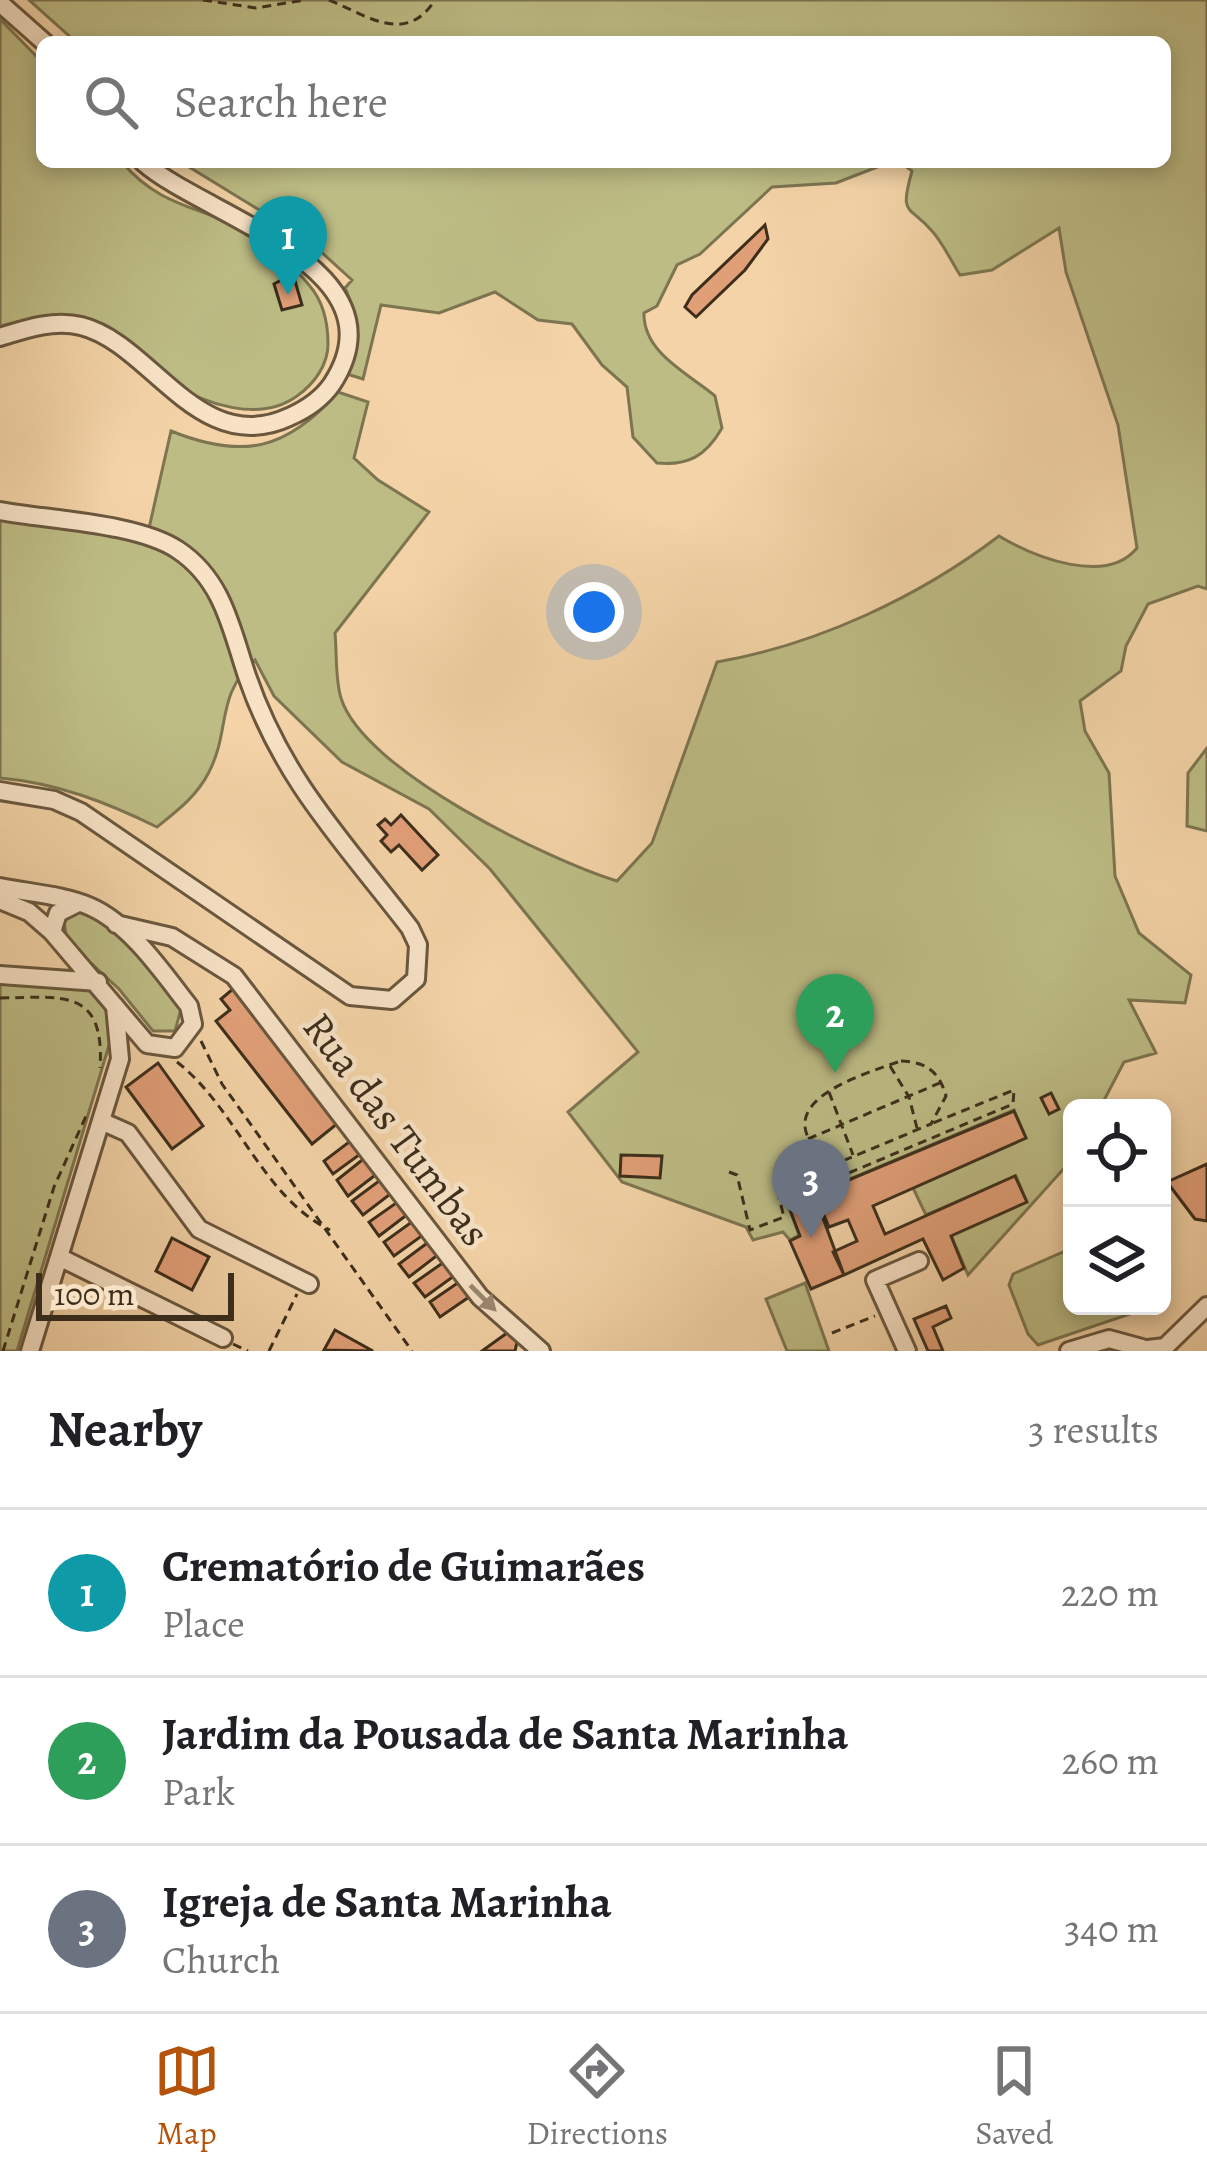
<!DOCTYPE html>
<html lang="en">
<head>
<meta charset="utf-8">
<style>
	:root { --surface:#fff; --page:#f6f6f6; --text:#202124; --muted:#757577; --line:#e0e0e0; --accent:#b45309 }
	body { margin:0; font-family:Alegreya,serif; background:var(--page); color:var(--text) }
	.controls { position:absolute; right:36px; bottom:36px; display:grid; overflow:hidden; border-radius:18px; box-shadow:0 6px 18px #0003 }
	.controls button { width:108px; height:108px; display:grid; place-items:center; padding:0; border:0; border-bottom:3px solid var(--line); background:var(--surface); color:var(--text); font:60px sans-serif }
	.scale { position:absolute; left:36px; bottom:30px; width:198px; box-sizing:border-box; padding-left:12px; border:6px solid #3d2e1b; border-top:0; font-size:33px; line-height:42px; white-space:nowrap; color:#3d2e1b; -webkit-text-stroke:9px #f7e2c6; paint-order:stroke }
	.you { position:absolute; left:594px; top:612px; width:42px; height:42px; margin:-30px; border:9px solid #fff; border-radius:50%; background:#1a73e8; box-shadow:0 0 0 18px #1a73e833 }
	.badge { display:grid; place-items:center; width:78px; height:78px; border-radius:50%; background:var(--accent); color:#fff; font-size:39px; font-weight:700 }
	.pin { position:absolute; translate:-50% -99px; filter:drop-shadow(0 3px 6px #0008) }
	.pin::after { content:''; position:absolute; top:63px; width:42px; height:36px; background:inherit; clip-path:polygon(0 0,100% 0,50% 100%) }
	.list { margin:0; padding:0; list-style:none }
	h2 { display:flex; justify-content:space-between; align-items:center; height:156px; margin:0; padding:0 48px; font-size:51px }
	h2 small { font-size:39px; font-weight:400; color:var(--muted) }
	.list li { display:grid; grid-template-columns:78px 1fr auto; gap:36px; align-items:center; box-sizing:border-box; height:168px; padding:0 48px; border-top:3px solid var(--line) }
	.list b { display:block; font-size:45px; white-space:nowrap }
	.list p { margin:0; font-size:39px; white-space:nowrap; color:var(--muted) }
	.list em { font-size:39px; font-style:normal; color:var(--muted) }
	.icon { flex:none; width:66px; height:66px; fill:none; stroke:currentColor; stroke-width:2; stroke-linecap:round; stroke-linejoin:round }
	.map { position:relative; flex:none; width:1207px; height:1351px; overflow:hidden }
	.search { position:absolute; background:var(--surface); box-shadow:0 6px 18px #0003; left:36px; right:36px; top:36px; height:132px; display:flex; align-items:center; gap:30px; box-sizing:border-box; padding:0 42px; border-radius:18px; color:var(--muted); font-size:45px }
	.sheet { height:660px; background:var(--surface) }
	nav { display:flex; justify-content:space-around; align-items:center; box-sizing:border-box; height:168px; border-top:3px solid var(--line); background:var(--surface); font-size:33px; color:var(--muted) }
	nav a { display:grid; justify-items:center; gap:6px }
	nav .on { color:var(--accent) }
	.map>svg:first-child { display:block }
</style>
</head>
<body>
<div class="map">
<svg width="1207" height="1351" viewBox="0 0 1207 1351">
	<rect width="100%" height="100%" fill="#f3d3a7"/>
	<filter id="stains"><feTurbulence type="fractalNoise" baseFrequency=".00167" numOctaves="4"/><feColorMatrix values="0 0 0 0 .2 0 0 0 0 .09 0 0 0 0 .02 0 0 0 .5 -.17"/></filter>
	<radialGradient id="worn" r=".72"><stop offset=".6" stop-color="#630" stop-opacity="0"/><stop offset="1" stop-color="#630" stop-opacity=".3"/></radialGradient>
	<path fill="#bdbc85" stroke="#7d7550" stroke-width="3" d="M 29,0 L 1207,0 L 1207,589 L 1198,586 L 1148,604 L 1126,646 L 1121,671 L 1080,701 L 1085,731 L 1109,773 L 1115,876 L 1139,933 L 1191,975 L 1185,1003 L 1129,1000 L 1156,1053 L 1124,1062 L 1100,1108 L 1072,1108 L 1068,1164 L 968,1275 L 951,1235 L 1026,1201 L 1016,1176 L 926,1215 L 913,1188 L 1026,1138 L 1014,1110 L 805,1198 L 800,1186 L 784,1193 L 799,1235 L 790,1240 L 783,1232 L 753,1240 L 746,1227 L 622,1182 L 568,1112 L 638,1052 L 490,869 L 429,809 L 342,762 L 274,696 L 255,660 C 215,696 231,729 209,772 C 197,796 177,811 157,827 C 106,802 57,783 0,778 L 0,519 L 147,537 L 171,431 C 243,460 287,450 338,392 L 368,402 L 354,458 L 378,480 L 429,512 L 335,633 C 337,653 335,679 341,698 C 363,770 548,860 617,881 L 652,843 L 717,662 C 816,645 919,597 999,536 C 1034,557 1106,586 1137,548 L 1118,425 L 1066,272 L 1059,228 L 992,270 L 960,275 C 951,261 943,243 932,231 C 909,204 899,217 912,171 L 900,162 L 1165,162 L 1165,42 L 76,42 Z
		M 0,19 L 42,62 L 42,162 L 122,162 C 163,211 207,206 255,236 C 274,248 294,267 309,285 C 323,301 328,324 328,344 C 328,365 314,384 297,396 C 260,423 205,405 169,381 C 146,365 125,333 98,324 C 63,313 35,317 0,326 Z
		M 181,162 L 890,162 L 836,183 L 772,187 L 700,254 L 677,265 L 657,306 L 644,313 C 643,353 689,374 715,396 L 722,428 C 706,456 688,466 657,463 L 633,437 L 627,387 L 602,365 L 572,324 L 538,320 L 495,292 L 439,313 L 381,305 L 363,379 L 347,374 C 358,344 359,318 345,288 L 352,280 L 308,240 Z
		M 1207,748 L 1207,831 L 1187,826 L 1188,773 Z
		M 78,910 C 121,923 156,973 181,1009 L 175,1031 L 153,1031 L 119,989 L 67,941 L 64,921 Z
		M 0,984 L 81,986 L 102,999 L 113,1032 L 17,1351 L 0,1351 Z
		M 1072,1248 L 1072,1306 L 1131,1306 L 1130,1314 L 1038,1345 L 1028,1334 L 1009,1285 L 1013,1274 Z
		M 805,1283 L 829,1351 L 787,1351 L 766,1299 Z"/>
	<path fill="#e19f78" stroke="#3d2e1b" stroke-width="3" d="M 765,225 L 768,239 L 745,270 L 696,317 L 685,307 L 692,295 Z
		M 293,274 L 302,305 L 282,310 L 274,284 Z
		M 401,815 L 438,855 L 422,870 L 399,845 L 391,852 L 381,841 L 387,835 L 378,825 L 385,819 L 391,825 Z
		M 233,989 L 338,1123 L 312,1144 L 216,1021 L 230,1010 L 221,999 Z
		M 158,1063 L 203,1126 L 172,1149 L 126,1087 Z
		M 1051,1093 L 1059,1109 L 1049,1114 L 1041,1098 Z
		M 1014,1111 L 1026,1138 L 873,1206 L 885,1234 L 1015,1176 L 1027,1202 L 951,1236 L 964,1268 L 943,1280 L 923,1239 L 844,1275 L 833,1252 L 857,1241 L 848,1220 L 829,1227 L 815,1194 Z
		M 353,1139 L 363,1152 L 333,1174 L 324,1161 Z
		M 621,1155 L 662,1156 L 660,1178 L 620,1176 Z
		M 366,1157 L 378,1173 L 348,1196 L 337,1180 Z
		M 1207,1164 L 1207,1221 L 1195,1219 L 1167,1182 Z
		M 383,1178 L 393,1192 L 363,1215 L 352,1201 Z
		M 800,1187 L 805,1199 L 814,1194 L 844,1275 L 811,1289 L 790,1241 L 800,1236 L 784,1194 Z
		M 399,1201 L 408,1214 L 379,1236 L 369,1222 Z
		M 413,1221 L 423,1235 L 394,1256 L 384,1242 Z
		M 172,1238 L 209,1257 L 192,1290 L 156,1271 Z
		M 430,1241 L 439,1254 L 409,1277 L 399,1264 Z
		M 444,1262 L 454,1276 L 425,1297 L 414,1283 Z
		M 459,1282 L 469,1297 L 440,1317 L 430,1302 Z
		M 946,1306 L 951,1318 L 933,1327 L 943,1351 L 928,1351 L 914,1319 Z
		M 335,1330 L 373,1351 L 324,1350 Z
		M 507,1333 L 517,1342 L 515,1351 L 482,1351 Z"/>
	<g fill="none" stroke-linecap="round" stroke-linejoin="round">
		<g stroke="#6a573e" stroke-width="22">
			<path id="minor" d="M 0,3 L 44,42
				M 0,337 C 25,329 54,319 81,326 C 151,343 199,459 289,417 C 305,410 321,400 332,384 C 408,267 203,216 143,162
				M 0,511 C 49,520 138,523 178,550 C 223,580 231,628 247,676 C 283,781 344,842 410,928 L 418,945 L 416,979 L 392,1000 L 350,996 L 81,812 L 54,800 L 0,791
				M 0,887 C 29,893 64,895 91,907 C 131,925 163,973 189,1006 L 193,1024 L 175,1048 L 147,1044 L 52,932 L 58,913 L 78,903
				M 0,900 L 29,912 L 52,932
				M 116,924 L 172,937 L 234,976 L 480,1297 L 541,1351
				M 0,975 L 98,982
				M 101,1121 L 128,1133 L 199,1229 L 309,1284
				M 59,1257 L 223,1338
				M 30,1351 L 120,1059 L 115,1006
				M 907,1351 L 875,1280 L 919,1261
				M 1069,1351 L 1109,1339 L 1142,1348
				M 1131,1351 L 1165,1347 L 1207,1306"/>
		</g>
		<path stroke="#3d2e1b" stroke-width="3" stroke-dasharray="9 6" stroke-linecap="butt" d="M 203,0 L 256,8 L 305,0
			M 329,0 C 366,15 406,46 435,0
			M 0,998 C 63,997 105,988 100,1068
			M 201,1041 L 222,1084 L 412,1351
			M 901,1061 C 926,1062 939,1071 946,1096 L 931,1124 L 833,1165 C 758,1107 851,1078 901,1061 Z
			M 177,1062 C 237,1109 262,1197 330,1230
			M 890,1066 L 909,1097 L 917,1128
			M 829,1092 L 853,1155
			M 808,1139 L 942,1082
			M 833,1165 L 803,1178 L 808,1190 L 1013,1104 L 1014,1090 L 933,1123
			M 729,1172 L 737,1175 L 750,1230 L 784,1217 L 777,1190 L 802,1179
			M 832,1333 L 875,1316
			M 233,1344 L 248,1351
			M 3,1351 L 54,1187 L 86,1116
			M 269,1351 L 297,1294"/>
		<use href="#minor" stroke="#f7e2c6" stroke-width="16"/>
	</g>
	<defs><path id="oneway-solid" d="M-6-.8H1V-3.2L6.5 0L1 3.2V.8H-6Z" transform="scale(3)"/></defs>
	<use fill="#9a8870" href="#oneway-solid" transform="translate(483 1298) rotate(45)"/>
	<g text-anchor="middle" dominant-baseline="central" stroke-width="9" stroke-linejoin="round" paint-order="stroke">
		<g font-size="42" fill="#3d2e1b" stroke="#f7e2c6">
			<text transform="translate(397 1129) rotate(53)">Rua das Tumbas</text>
		</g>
	</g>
	<rect width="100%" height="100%" filter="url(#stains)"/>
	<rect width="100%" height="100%" fill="url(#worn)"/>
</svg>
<div class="controls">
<button><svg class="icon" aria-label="locate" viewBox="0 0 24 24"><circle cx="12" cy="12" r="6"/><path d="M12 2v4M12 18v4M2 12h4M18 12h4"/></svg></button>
<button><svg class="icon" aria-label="layers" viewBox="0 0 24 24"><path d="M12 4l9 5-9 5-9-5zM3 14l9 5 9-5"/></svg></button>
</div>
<div class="scale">100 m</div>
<div class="you"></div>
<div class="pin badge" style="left:288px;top:295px;background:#0f9aa8">1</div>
<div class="pin badge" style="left:835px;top:1073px;background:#2e9e5b">2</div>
<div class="pin badge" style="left:811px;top:1238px;background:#6b7280">3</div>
<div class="search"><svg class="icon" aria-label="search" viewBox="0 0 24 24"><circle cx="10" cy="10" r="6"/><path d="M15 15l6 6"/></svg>Search here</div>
</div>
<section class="sheet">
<h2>Nearby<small>3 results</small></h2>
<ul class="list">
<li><span class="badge" style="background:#0f9aa8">1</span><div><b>Crematório de Guimarães</b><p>Place</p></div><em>220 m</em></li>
<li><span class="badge" style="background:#2e9e5b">2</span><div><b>Jardim da Pousada de Santa Marinha</b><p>Park</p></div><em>260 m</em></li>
<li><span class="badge" style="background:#6b7280">3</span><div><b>Igreja de Santa Marinha</b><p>Church</p></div><em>340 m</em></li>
</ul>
</section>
<nav>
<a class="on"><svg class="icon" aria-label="map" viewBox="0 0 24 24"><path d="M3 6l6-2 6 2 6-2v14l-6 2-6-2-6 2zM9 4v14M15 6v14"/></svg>Map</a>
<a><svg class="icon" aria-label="directions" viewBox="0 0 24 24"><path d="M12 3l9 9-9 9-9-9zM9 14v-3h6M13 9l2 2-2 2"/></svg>Directions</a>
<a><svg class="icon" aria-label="saved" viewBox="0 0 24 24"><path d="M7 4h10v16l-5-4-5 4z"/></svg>Saved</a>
</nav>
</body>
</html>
